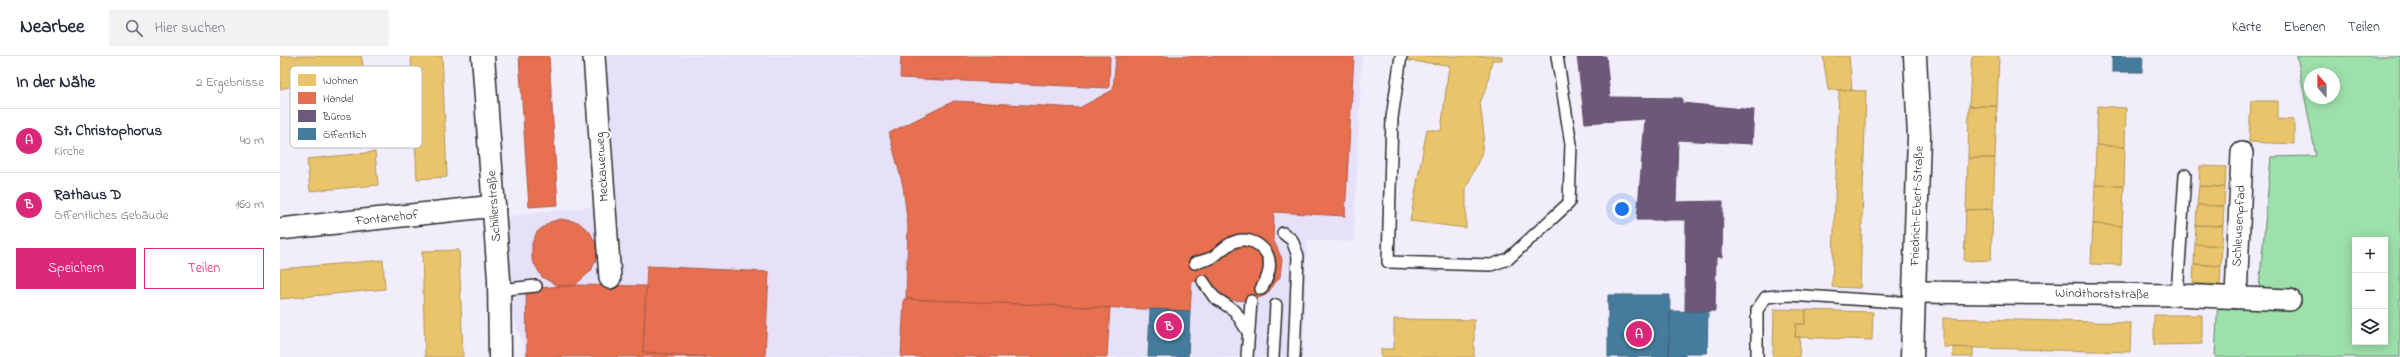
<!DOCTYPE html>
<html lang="de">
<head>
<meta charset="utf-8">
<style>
	:root { --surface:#fff; --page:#f2f2f3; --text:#1f2937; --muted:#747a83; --line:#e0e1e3; --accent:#db2777 }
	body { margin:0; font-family:"Indie Flower",sans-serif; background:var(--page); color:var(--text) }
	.controls { position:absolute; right:12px; bottom:12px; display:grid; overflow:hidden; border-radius:0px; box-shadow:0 2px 10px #0003 }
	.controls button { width:36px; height:36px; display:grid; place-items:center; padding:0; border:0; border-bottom:1px solid var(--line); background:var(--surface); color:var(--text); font:20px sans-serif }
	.compass { position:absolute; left:2024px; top:12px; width:36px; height:36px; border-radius:50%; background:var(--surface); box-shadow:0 2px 10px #0003; rotate:339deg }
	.you { position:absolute; left:1342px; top:153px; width:14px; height:14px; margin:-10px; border:3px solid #fff; border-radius:50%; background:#1a73e8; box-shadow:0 0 0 6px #1a73e833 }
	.badge { display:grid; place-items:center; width:26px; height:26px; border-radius:50%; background:var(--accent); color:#fff; font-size:13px; font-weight:700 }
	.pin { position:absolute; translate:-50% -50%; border:2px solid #fff; box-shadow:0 1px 4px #0006 }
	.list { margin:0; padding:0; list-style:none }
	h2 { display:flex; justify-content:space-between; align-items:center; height:52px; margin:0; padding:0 16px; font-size:17px }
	h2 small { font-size:13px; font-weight:400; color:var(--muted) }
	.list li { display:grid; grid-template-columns:26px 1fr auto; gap:12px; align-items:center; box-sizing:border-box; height:64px; padding:0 16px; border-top:1px solid var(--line) }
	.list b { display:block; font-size:15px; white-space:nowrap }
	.list p { margin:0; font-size:13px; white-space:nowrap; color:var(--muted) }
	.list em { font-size:13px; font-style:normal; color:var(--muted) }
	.actions { display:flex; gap:8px; padding:12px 16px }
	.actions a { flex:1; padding:9px 0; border:1px solid var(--accent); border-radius:0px; text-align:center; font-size:14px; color:var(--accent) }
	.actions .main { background:var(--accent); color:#fff }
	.icon { flex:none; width:22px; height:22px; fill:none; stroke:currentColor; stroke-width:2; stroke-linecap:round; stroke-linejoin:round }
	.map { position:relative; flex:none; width:2120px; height:301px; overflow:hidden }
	header { display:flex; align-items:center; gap:24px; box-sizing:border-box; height:56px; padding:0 20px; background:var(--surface); border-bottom:1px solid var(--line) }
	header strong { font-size:19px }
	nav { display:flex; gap:22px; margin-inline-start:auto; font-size:14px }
	.search { width:280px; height:36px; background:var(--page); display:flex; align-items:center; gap:10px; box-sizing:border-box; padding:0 14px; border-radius:0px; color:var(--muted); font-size:15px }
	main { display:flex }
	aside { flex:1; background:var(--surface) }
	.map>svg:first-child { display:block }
</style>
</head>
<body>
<header>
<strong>Nearbee</strong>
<div class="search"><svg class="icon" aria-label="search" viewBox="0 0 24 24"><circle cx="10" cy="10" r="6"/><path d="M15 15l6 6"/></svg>Hier suchen</div>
<nav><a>Karte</a><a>Ebenen</a><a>Teilen</a></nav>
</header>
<main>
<aside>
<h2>In der Nähe<small>2 Ergebnisse</small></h2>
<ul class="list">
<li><span class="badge">A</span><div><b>St. Christophorus</b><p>Kirche</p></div><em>40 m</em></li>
<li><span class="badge">B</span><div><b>Rathaus D</b><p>Öffentliches Gebäude</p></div><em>160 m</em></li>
</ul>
<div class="actions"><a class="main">Speichern</a><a>Teilen</a></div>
</aside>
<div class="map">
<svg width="2120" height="301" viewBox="0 0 2120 301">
	<rect width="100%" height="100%" fill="#f1edfb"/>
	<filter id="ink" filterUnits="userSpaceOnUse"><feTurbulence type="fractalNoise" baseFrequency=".025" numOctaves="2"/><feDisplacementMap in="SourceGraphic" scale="8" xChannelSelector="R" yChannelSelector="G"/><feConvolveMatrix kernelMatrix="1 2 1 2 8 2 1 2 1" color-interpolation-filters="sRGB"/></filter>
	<g filter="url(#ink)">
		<path fill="#e7e0f9" d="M 316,0 L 1082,0 L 1074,186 L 1027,184 L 1023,301 L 244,301 L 244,289 L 219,222 L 217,161 L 324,149 Z"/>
		<path fill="#9de0ab" stroke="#64866b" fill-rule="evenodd" d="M 2017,0 L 2120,0 L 2120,301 L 1935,301 L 1938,243 L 1978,244 L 1991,101 L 2036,100 ZM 2030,18 L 2054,18 L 2054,42 L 2030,42 ZM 2075,184 L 2105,184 L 2105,286 L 2075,286 Z"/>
		<path fill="#e9c46a" stroke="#b09657" d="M 0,0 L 81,0 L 84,14 L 0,33 Z
			M 131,0 L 162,0 L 167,121 L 137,123 Z
			M 1129,0 L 1222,0 L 1222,4 L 1212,4 L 1207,31 L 1200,46 L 1204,79 L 1201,99 L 1186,132 L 1186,172 L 1130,165 L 1147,73 L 1161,75 L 1169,9 L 1129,5 Z
			M 1543,0 L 1569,0 L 1572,34 L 1548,34 Z
			M 1692,0 L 1719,0 L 1717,50 L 1689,50 Z
			M 1559,34 L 1586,35 L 1580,232 L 1552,231 Z
			M 1971,45 L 1998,45 L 1998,63 L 2014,64 L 2014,88 L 1969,86 Z
			M 1689,50 L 1717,50 L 1715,102 L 1688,102 Z
			M 1818,50 L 1846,52 L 1845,91 L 1816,89 Z
			M 1816,89 L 1845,91 L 1844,130 L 1815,129 Z
			M 95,96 L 98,129 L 30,135 L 27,103 Z
			M 1688,102 L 1715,102 L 1713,153 L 1686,154 Z
			M 1920,110 L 1946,111 L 1945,131 L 1919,130 Z
			M 1815,129 L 1844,130 L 1842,170 L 1813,168 Z
			M 1919,130 L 1945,131 L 1944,150 L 1917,149 Z
			M 1917,149 L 1944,150 L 1943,170 L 1916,169 Z
			M 1713,153 L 1711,204 L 1684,205 L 1686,154 Z
			M 1813,168 L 1842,170 L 1841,209 L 1811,208 Z
			M 1916,169 L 1943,170 L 1942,190 L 1915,188 Z
			M 1915,188 L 1942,190 L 1941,210 L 1914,208 Z
			M 179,194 L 183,301 L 145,301 L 142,195 Z
			M 103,204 L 105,233 L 0,243 L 0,213 Z
			M 1914,208 L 1941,210 L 1940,229 L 1913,227 Z
			M 280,231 L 282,301 L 250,301 L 250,233 Z
			M 1494,253 L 1526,254 L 1525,268 L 1516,268 L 1515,281 L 1520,281 L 1519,301 L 1493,301 Z
			M 1526,254 L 1593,256 L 1592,284 L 1515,281 L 1516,268 L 1525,268 Z
			M 1874,259 L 1922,259 L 1922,288 L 1874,289 Z
			M 1663,262 L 1851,267 L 1850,296 L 1663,291 Z
			M 1114,263 L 1194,264 L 1194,301 L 1101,301 L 1101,293 L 1114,293 Z
			M 1673,291 L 1693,292 L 1693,301 L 1673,301 Z"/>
		<path fill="#e76f51" stroke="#af5b46" d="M 239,0 L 269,0 L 278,149 L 249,151 Z
			M 621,0 L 830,0 L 829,32 L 620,22 Z
			M 836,0 L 1074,0 L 1065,160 L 994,156 L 993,183 L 1002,203 L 1000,221 L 986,239 L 970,245 L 953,244 L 944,240 L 931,226 L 912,225 L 910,255 L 626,243 L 628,171 L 623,130 L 609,77 L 674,45 L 799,52 L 833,34 Z
			M 280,163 L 298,166 L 310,176 L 316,188 L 317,201 L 311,215 L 295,229 L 287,231 L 276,229 L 262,221 L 252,204 L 252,187 L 257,176 L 270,166 Z
			M 367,210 L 489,216 L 485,301 L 426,301 L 363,296 Z
			M 295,229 L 366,230 L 363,296 L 426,301 L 247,301 L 246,233 Z
			M 624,243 L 830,252 L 827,301 L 621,301 Z"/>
		<path fill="#6d597a" stroke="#594b62" d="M 1297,0 L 1326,0 L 1330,41 L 1402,42 L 1402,47 L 1474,54 L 1472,88 L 1398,84 L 1396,146 L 1443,145 L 1442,201 L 1436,201 L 1435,255 L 1405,256 L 1406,164 L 1357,164 L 1365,63 L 1305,67 Z"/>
		<path fill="#457b9d" stroke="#3d637b" d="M 1832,0 L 1863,0 L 1862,16 L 1832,16 Z
			M 1328,239 L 1390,239 L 1389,301 L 1328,301 Z
			M 870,253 L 910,255 L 908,301 L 868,301 Z
			M 1390,255 L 1428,256 L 1427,297 L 1405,297 L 1405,301 L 1389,301 Z"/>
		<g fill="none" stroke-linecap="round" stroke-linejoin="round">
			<g stroke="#2b2b2b" stroke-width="14">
				<path id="service" d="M 1121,0 L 1112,62 L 1108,206 L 1211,209 L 1228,203 L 1289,147 L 1291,88 L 1277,0
					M 1003,177 L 1012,184 L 1018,200 L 1014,301
					M 915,207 C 921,205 928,204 933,201 C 939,197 944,191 950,188 C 963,180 979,185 987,198 C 993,210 988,222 981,233
					M 923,225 L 934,241 L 955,255 L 968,276
					M 219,234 L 256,230
					M 1897,239 L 1905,119
					M 967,301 L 971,245
					M 993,301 L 996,249
					M 1477,301 L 1477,254 L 1486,241 L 1509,239 L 1634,247"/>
			</g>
			<g stroke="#2b2b2b" stroke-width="24">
				<path id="minor" d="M 314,0 L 330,222
					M 0,173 L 215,150
					M 1635,236 L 1897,239 L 2010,244
					M 1956,242 L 1962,97"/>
			</g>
			<g stroke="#2b2b2b" stroke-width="25">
				<path id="tertiary" d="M 203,0 L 219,223 L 220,301
					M 1632,301 L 1639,80 L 1635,0"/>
			</g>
			<use href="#service" stroke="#fff" stroke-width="11"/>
			<use href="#minor" stroke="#fff" stroke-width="21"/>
			<use href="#tertiary" stroke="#fff" stroke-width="22"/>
		</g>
	</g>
	<g text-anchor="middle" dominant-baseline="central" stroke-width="4" stroke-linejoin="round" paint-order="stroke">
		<g font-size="13" fill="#2b2b2b" stroke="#fff">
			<text transform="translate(322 111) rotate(-94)">Meckauerweg</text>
			<text transform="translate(214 150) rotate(-94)">Schillerstraße</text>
			<text transform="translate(1637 150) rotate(-88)">Friedrich-Ebert-Straße</text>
			<text transform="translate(107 162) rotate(-6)">Fontanehof</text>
			<text transform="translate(1959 170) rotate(-87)">Schleusenpfad</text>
			<text transform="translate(1822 238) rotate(1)">Windthorststraße</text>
		</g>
	</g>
	<rect x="10" y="10" width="132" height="82" rx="6" fill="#fff" stroke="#bfbfbf" stroke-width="1"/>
	<rect x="18" y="18" width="18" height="12" fill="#e9c46a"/>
	<rect x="18" y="36" width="18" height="12" fill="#e76f51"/>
	<rect x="18" y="54" width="18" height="12" fill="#6d597a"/>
	<rect x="18" y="72" width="18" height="12" fill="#457b9d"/>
	<g font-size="11" fill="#2b2b2b">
		<text x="43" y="28">Wohnen</text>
		<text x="43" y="46">Handel</text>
		<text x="43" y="64">Büros</text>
		<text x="43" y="82">Öffentlich</text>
	</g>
</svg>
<div class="controls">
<button>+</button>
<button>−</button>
<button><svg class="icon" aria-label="layers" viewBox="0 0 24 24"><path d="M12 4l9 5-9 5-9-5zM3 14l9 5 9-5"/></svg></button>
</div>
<svg class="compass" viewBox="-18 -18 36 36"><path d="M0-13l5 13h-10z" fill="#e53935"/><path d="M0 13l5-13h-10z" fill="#747a83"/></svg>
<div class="you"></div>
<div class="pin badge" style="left:1359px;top:278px">A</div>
<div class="pin badge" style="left:889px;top:270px">B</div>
</div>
</main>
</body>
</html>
